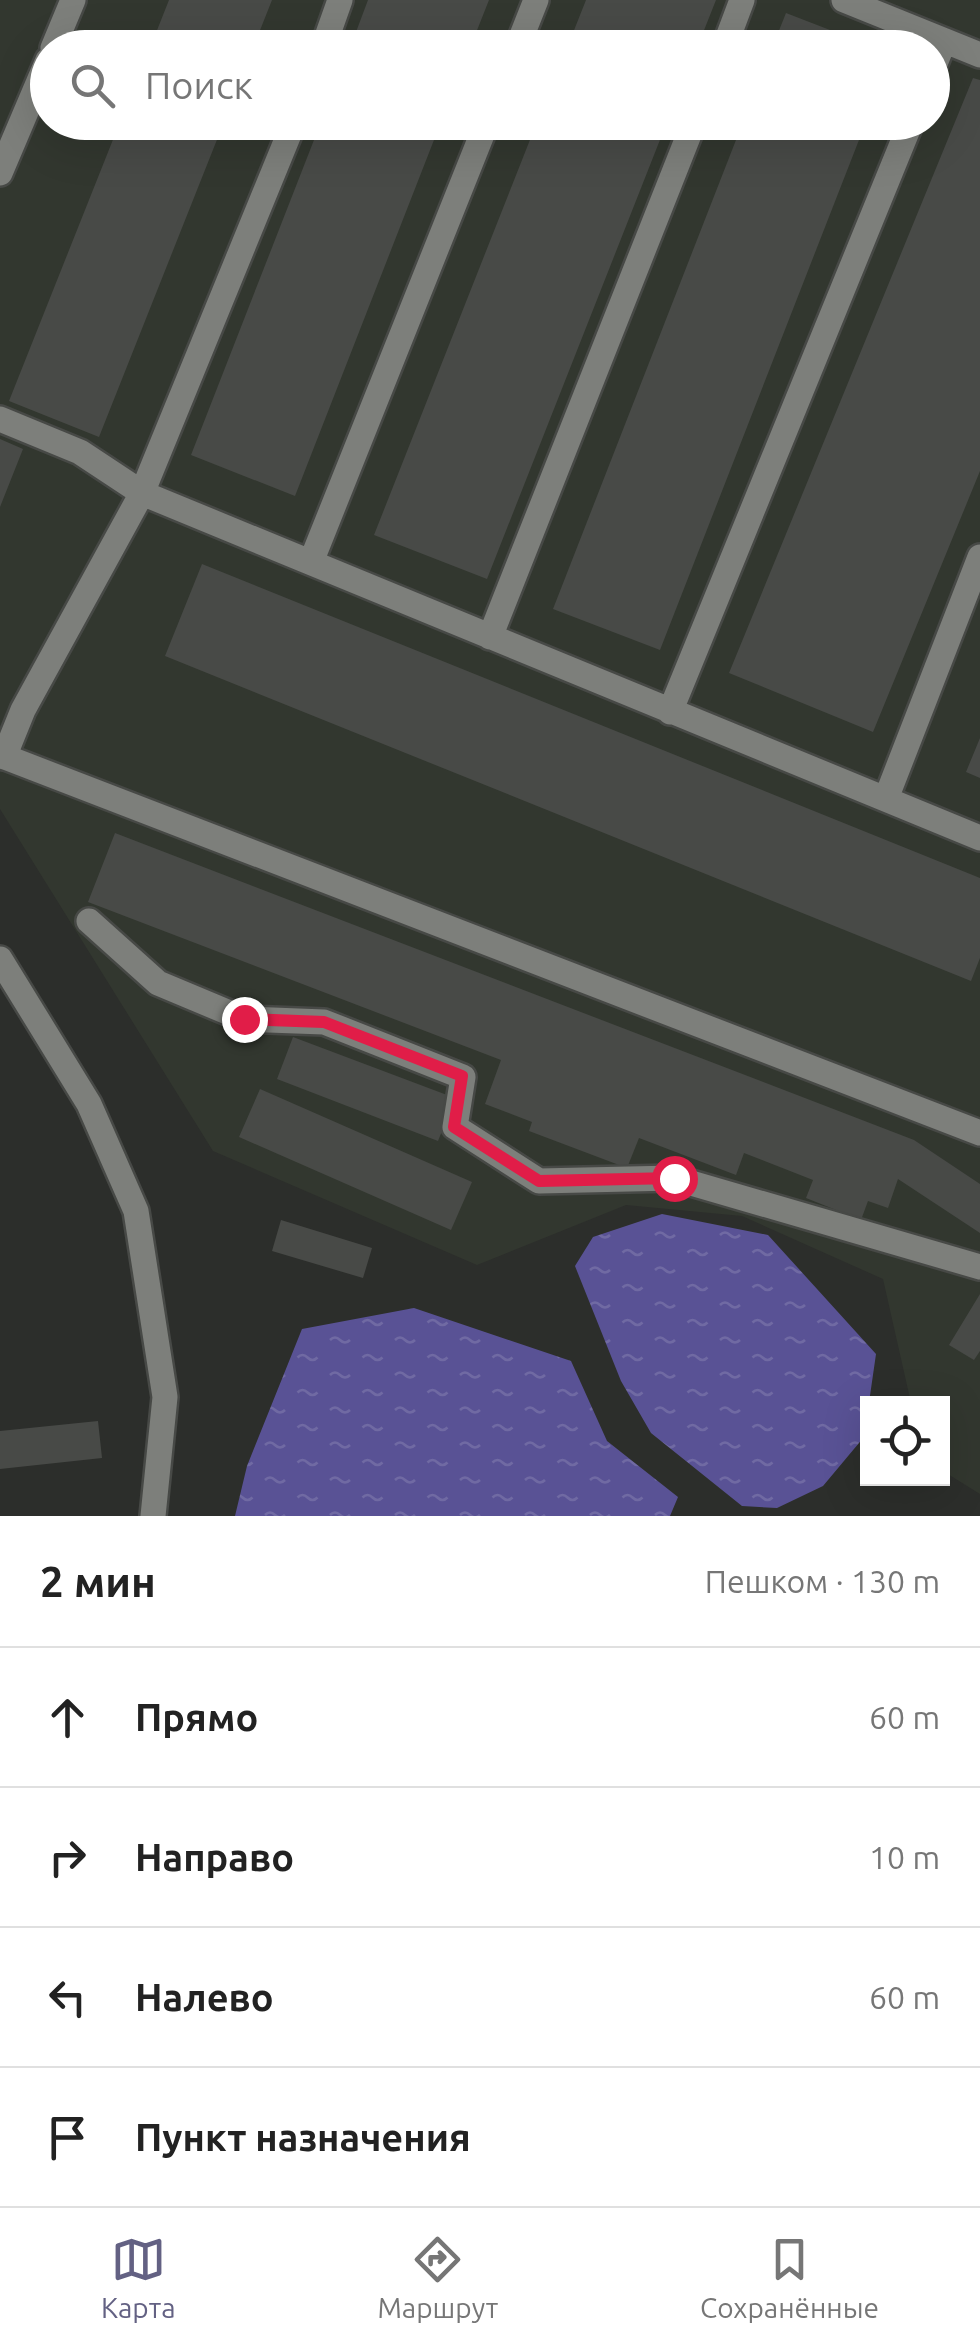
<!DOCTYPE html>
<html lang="ru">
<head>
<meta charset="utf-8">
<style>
	:root { --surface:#fff; --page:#f6f6f6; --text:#222; --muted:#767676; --line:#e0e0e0; --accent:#636183 }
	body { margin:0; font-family:Ubuntu,sans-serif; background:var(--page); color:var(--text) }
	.controls { position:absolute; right:30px; bottom:30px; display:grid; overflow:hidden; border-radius:0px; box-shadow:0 10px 40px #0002 }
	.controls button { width:90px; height:90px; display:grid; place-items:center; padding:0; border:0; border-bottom:2px solid var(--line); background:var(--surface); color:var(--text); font:50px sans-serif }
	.stop { position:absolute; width:30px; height:30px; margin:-22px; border:8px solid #e11d48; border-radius:50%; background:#fff }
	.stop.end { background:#e11d48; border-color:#fff; box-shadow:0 2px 10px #0008 }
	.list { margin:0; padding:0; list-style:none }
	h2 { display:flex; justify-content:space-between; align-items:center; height:130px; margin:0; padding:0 40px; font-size:42px }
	h2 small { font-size:32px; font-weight:400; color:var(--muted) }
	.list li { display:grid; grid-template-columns:65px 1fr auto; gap:30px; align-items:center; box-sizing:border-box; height:140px; padding:0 40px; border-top:2px solid var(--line) }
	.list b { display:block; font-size:38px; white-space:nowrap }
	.list em { font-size:32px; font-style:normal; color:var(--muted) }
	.icon { flex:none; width:55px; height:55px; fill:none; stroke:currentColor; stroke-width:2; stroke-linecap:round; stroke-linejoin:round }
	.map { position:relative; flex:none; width:980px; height:1516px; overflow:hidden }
	.search { position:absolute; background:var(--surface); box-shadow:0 10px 40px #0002; left:30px; right:30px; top:30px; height:110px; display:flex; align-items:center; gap:25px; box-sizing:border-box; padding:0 35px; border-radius:55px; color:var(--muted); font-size:38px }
	.sheet { height:690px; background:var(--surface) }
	nav { display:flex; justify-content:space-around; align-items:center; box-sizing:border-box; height:140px; border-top:2px solid var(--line); background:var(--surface); font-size:28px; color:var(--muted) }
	nav a { display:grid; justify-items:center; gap:5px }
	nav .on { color:var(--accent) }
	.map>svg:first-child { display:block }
</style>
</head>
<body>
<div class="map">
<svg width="980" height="1516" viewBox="0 0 980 1516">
	<defs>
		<pattern id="water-ripples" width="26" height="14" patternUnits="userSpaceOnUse" patternTransform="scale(2.5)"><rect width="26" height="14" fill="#595295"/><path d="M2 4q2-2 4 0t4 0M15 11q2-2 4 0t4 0" fill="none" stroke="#706aa3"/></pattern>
	</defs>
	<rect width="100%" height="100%" fill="#2c2e2b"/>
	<path fill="#32372f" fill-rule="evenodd" d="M 0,0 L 980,0 L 980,1494 L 943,1471 L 942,1404 L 911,1403 L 883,1279 L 742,1216 L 626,1205 L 477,1265 L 213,1151 L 0,809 ZM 48,48 L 932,48 L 932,122 L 48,122 Z"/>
	<path fill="url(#water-ripples)" d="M 662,1214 L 768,1235 L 876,1354 L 864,1437 L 823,1486 L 777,1508 L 742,1506 L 651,1433 L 621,1381 L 575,1266 L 593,1237 Z
		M 414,1308 L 571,1361 L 607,1441 L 678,1497 L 670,1516 L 235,1516 L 247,1466 L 302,1329 Z"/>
	<path fill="#484a47" d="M 169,0 L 272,0 L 253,48 L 150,48 Z
		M 368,0 L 489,0 L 470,48 L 350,48 Z
		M 586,0 L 716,0 L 697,48 L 567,48 Z
		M 786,13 L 874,47 L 874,48 L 772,48 Z
		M 973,78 L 980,80 L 980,471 L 873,732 L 729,673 Z
		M 120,122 L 224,122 L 99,437 L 9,401 Z
		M 321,122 L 441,122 L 295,496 L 191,455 Z
		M 537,122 L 667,122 L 487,579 L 374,535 Z
		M 743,122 L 866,122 L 660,650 L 553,609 Z
		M 0,439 L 23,449 L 0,507 Z
		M 202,564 L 980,878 L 980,958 L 971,981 L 165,656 Z
		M 980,738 L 980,778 L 966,772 Z
		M 115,833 L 914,1140 L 980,1184 L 980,1233 L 898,1179 L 888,1208 L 868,1201 L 861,1220 L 806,1198 L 813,1180 L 744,1153 L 736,1175 L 639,1138 L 627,1168 L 529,1131 L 532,1122 L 485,1104 L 501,1060 L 88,902 Z
		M 293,1037 L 455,1098 L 438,1141 L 277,1079 Z
		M 260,1089 L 472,1182 L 451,1230 L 239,1137 Z
		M 281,1220 L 372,1248 L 363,1278 L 272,1251 Z
		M 980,1294 L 980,1351 L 974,1360 L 949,1345 Z
		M 98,1421 L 102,1458 L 0,1469 L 0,1431 Z"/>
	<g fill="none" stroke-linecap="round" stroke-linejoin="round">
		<g stroke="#474946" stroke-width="30">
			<path id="minor" d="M 844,0 L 980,55
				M 53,48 L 73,0
				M 323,48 L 340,0
				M 517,48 L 536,0
				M 724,48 L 742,0
				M 932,71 L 944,41
				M 0,173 L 48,60
				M 0,419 L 80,452 L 142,493 L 980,838
				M 311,562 L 487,122
				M 490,637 L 694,122
				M 670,712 L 911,122
				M 0,755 L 980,1133
				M 4,757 L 23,710 L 142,493 L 294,122
				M 887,796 L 980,557
				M 89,921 L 158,983 L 244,1019 L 324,1022 L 463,1077 L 455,1127 L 539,1181 L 674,1178 L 980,1267
				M 0,959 L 89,1104 L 136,1211 L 165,1397 L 153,1516"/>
		</g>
		<use href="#minor" stroke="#7d7f7b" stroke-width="25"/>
	</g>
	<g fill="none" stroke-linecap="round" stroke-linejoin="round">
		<path stroke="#e11d48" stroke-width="12" d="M 244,1019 L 324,1022 L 462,1076 L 454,1127 L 539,1181 L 674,1178"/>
	</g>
</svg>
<div class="controls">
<button><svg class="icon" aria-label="locate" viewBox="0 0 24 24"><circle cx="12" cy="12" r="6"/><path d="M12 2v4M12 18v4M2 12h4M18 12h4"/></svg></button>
</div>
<div class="stop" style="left:674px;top:1178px"></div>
<div class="stop end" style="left:244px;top:1019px"></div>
<div class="search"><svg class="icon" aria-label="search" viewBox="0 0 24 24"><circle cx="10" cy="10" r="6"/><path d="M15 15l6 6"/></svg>Поиск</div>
</div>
<section class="sheet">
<h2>2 мин<small>Пешком · 130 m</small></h2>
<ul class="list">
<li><svg class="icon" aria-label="ahead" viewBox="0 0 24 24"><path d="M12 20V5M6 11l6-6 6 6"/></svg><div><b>Прямо</b></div><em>60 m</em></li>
<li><svg class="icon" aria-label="right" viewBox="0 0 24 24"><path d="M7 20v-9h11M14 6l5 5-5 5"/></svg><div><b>Направо</b></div><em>10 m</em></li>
<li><svg class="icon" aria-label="left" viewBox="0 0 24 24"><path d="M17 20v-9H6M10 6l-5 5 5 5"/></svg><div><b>Налево</b></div><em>60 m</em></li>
<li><svg class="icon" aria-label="arrive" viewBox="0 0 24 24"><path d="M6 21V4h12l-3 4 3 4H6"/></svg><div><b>Пункт назначения</b></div></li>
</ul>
</section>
<nav>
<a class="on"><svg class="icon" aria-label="map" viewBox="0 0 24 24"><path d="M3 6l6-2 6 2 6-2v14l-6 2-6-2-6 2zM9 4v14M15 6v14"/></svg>Карта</a>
<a><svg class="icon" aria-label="directions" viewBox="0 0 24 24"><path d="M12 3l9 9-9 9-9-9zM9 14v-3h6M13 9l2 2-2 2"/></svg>Маршрут</a>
<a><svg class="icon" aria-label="saved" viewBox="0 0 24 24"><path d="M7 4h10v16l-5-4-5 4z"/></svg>Сохранённые</a>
</nav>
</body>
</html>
